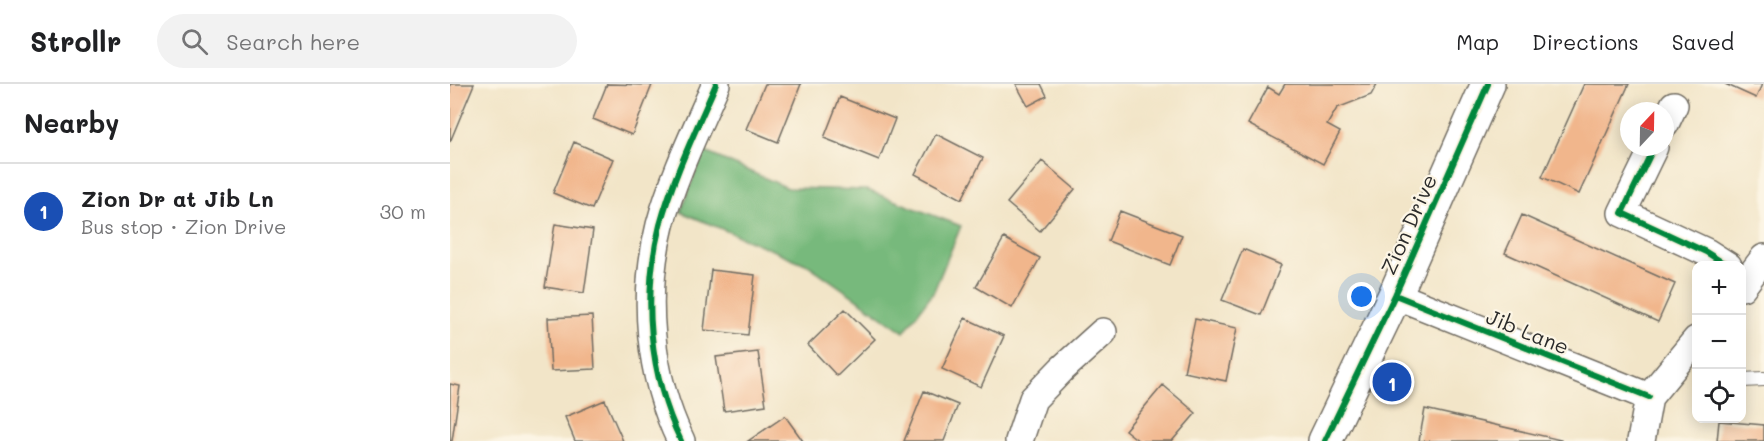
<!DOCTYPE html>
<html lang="en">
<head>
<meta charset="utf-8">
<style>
	:root { --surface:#fff; --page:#f2f2f2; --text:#202124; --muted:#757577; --line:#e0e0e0; --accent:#111827 }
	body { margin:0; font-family:Mali,sans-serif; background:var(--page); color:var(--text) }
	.controls { position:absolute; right:18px; bottom:18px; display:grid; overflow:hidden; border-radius:12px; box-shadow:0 3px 15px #0003 }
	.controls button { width:54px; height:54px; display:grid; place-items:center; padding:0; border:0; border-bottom:2px solid var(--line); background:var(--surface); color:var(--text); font:30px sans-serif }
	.compass { position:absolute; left:1170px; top:18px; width:54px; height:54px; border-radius:50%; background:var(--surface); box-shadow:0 3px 15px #0003; rotate:22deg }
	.you { position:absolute; left:912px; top:213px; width:21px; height:21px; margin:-15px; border:4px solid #fff; border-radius:50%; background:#1a73e8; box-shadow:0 0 0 9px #1a73e833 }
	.badge { display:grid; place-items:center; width:39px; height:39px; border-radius:50%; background:var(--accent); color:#fff; font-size:20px; font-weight:700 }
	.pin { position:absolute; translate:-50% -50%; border:3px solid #fff; box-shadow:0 2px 6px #0006 }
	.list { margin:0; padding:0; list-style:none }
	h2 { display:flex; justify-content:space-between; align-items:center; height:78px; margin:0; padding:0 24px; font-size:26px }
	h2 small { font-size:20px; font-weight:400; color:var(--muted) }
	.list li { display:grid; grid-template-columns:39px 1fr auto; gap:18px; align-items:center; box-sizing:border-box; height:96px; padding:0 24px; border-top:2px solid var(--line) }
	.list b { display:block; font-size:22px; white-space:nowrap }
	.list p { margin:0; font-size:20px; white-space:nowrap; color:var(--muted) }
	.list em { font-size:20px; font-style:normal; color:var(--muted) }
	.icon { flex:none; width:33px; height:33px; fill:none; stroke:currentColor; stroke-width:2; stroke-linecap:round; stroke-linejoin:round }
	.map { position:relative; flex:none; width:1314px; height:357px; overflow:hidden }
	header { display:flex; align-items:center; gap:36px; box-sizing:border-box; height:84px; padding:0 30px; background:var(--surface); border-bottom:2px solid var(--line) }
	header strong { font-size:28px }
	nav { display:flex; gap:33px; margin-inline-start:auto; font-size:21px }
	.search { width:420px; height:54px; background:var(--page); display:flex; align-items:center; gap:15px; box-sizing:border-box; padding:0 21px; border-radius:33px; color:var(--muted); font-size:22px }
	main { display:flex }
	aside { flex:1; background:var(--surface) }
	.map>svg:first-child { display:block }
</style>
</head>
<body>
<header>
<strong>Strollr</strong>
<div class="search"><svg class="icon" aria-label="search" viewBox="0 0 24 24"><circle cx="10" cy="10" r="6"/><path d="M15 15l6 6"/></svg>Search here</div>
<nav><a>Map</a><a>Directions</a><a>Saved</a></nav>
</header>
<main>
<aside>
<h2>Nearby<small></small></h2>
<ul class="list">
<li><span class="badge" style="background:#1a4fb4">1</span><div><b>Zion Dr at Jib Ln</b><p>Bus stop · Zion Drive</p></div><em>30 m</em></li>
</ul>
</aside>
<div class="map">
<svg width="1314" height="357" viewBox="0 0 1314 357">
	<rect width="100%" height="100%" fill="#fcf5e5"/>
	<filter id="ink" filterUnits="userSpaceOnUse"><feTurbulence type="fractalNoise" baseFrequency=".0167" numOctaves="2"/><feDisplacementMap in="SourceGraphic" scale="12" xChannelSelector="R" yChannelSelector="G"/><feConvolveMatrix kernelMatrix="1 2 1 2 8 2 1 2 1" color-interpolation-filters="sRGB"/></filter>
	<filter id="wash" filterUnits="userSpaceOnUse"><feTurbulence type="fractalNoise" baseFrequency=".008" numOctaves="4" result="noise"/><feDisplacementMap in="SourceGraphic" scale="24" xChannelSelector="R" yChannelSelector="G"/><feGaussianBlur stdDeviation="1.35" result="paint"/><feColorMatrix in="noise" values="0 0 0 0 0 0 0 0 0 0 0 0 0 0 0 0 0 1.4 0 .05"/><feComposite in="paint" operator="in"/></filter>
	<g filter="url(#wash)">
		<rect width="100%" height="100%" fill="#f2e5c8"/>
		<path fill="#77b97c" stroke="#517254" stroke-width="1.5" d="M 253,67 L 338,104 L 417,106 L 511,142 L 484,207 L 454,248 L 358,181 L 231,128 Z"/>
		<g id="blocks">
			<path fill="#f1b68c" d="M 0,0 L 24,0 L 0,58 Z
				M 157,0 L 202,1 L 182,51 L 143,35 Z
				M 315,0 L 351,0 L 328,58 L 296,45 Z
				M 566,0 L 591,0 L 597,12 L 578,22 Z
				M 835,0 L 927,0 L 921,11 L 887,24 L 877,41 L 890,48 L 873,80 L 798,40 L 818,3 L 829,10 Z
				M 1134,0 L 1179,0 L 1129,110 L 1092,93 Z
				M 1275,0 L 1312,0 L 1306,14 Z
				M 390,13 L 445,35 L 429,76 L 374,54 Z
				M 486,50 L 533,74 L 512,115 L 465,90 Z
				M 124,58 L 163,75 L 142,125 L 103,109 Z
				M 592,77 L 625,105 L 590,147 L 557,119 Z
				M 670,127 L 732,151 L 720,181 L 658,157 Z
				M 1072,131 L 1225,200 L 1208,238 L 1055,169 Z
				M 105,140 L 143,146 L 134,209 L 95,203 Z
				M 554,154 L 590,174 L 562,224 L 526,203 Z
				M 793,165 L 831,181 L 811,231 L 772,216 Z
				M 261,186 L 305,191 L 298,251 L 254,246 Z
				M 395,225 L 425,255 L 387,292 L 358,261 Z
				M 142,232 L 145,285 L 101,287 L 98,234 Z
				M 515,234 L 554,252 L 531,303 L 492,285 Z
				M 745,235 L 787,244 L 776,297 L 734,288 Z
				M 308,268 L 316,321 L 274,327 L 266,273 Z
				M 0,300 L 10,302 L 2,357 L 0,357 Z
				M 713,301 L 746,329 L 722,357 L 689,357 L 675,346 Z
				M 474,307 L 508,321 L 494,357 L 454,357 Z
				M 155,316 L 173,357 L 125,357 L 115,333 Z
				M 975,325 L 1111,356 L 1111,357 L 969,357 Z
				M 335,332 L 353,357 L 298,357 Z
				M 1269,337 L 1314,341 L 1314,357 L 1267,357 Z"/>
		</g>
	</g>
	<g filter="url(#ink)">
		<use href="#blocks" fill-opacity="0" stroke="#716c62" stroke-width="1.5"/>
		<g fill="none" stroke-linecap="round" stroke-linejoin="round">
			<g stroke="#716c62" stroke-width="16">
				<path id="lane" d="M 1292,296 L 1314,295"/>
			</g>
			<g stroke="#716c62" stroke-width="30">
				<path id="street" d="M 1215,40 L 1224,21
					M 1204,63 L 1172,129 L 1256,168 L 1278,182
					M 1292,203 L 1314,174
					M 945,211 L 1199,313
					M 231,357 C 199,291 192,212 210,141 C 223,93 246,46 266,0
					M 569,357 L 583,315 L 612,285 L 653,248
					M 1191,357 L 1199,313 L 1246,256"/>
			</g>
			<g stroke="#716c62" stroke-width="36">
				<path id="secondary" d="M 875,357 L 945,211 L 1038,0"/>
			</g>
			<use href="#lane" stroke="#fff" stroke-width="14"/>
			<use href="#street" stroke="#fff" stroke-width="27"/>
			<use href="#secondary" stroke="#fff" stroke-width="33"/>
			<g stroke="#fcf5e5" stroke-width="10">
				<path id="cycleway" d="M 1204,63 L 1172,129 L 1256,168 L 1278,182
					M 945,211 L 1199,313
					M 231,357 C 199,291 192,212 210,141 C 223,93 246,46 266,0
					M 875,357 L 945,211 L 1038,0"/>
			</g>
			<use href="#cycleway" stroke="#00873e" stroke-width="6"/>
		</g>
	</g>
	<g text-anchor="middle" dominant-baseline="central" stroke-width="4.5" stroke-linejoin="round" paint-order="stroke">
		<g font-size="21" fill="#2b2b2b" stroke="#fcf5e5">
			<text transform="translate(958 140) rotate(-66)">Zion Drive</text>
			<text transform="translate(1078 247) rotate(22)">Jib Lane</text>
		</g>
	</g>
</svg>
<div class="controls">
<button>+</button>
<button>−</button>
<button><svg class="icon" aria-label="locate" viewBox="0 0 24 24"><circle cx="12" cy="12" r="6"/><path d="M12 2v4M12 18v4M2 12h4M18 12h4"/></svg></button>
</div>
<svg class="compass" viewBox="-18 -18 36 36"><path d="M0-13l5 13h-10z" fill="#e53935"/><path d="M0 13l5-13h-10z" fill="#757577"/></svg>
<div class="you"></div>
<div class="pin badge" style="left:942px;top:298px;background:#1a4fb4">1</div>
</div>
</main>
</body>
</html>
